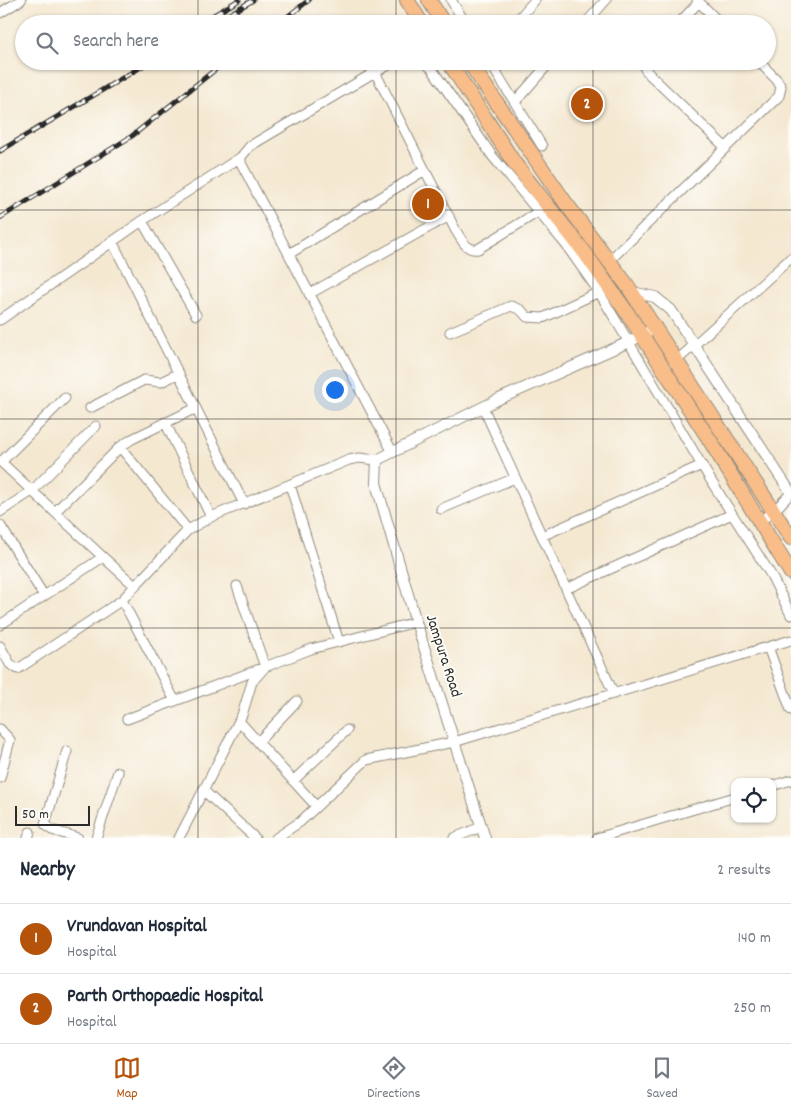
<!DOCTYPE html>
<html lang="en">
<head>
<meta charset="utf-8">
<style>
	:root { --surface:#fff; --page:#f6f6f7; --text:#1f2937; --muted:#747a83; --line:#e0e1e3; --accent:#b45309 }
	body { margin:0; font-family:Dekko,sans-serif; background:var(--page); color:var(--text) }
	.controls { position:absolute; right:15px; bottom:15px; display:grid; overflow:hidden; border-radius:10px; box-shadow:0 1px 4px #0004 }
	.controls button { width:45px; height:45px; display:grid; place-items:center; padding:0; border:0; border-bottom:1px solid var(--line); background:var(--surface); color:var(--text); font:25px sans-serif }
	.scale { position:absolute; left:15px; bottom:12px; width:75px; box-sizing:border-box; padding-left:5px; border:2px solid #2b2b2b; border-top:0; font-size:14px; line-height:18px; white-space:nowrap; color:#2b2b2b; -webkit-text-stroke:4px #fdfcf7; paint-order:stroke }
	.you { position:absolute; left:334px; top:389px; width:18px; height:18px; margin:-12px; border:4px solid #fff; border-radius:50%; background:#1a73e8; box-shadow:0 0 0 8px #1a73e833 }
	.badge { display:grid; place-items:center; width:32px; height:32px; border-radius:50%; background:var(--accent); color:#fff; font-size:16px; font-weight:700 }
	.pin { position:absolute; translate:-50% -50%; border:2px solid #fff; box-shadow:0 1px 5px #0006 }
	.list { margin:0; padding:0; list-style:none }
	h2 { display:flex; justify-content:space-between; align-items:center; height:65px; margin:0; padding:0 20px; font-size:21px }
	h2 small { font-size:16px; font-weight:400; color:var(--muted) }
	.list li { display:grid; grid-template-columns:32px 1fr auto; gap:15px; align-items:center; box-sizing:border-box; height:70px; padding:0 20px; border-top:1px solid var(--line) }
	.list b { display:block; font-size:19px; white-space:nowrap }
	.list p { margin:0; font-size:16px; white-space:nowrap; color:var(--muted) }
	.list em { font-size:16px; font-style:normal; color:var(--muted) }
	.icon { flex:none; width:28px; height:28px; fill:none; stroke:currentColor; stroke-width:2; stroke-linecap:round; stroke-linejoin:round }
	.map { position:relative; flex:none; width:791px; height:838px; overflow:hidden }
	.search { position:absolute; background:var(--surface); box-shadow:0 1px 4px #0004; left:15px; right:15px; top:15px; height:55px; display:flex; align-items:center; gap:12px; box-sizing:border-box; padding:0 18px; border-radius:28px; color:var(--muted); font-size:19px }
	.sheet { height:205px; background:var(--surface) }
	nav { display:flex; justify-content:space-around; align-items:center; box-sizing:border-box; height:70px; border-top:1px solid var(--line); background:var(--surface); font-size:14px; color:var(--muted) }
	nav a { display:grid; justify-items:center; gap:2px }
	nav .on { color:var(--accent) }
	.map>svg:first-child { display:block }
</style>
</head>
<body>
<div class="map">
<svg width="791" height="838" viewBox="0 0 791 838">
	<rect width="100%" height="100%" fill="#fdfcf7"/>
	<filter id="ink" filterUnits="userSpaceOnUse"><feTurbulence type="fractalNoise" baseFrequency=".02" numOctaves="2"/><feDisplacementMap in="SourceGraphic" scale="10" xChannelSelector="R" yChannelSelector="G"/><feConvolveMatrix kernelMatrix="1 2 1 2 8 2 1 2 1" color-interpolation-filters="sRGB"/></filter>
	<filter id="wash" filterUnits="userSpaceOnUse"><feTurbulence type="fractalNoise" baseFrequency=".0096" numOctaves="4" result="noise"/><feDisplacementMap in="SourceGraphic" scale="20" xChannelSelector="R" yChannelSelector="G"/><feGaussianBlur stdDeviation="1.12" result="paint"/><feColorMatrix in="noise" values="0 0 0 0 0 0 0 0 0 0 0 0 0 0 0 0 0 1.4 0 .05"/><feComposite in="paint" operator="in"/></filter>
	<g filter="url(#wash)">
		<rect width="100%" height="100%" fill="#f4e8d1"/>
	</g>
	<g filter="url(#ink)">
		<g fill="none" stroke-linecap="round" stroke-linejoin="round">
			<g stroke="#908a7e" stroke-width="11">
				<path id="minor" d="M 451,0 L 466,24
					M 697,0 L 721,24
					M 0,13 L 21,0
					M 514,24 L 535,0
					M 585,24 L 606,0
					M 678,24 L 699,2
					M 424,61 L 432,69 L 493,157 L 566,245 L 599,292 L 713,484 L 771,575 L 791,615
					M 489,61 L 542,146
					M 645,61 L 645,69 L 650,75 L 726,148
					M 375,72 L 456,231 C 462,240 466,251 478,249 L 538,212
					M 515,102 L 551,61
					M 142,221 L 196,315
					M 113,243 L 244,504
					M 289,254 L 425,170
					M 609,261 L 779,96 L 781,87 L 777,80 L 758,61
					M 309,294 L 449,216
					M 0,320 L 142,221 L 241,157
					M 450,332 L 511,306 L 521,310 L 527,317 L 543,318 L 599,292
					M 674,363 L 791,258
					M 483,407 L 614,694
					M 90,408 L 144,380 L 161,382 L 179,373
					M 165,422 L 211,517
					M 120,447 L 188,530
					M 392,451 L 241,163 L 241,157 L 250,146 L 375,72 L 397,61
					M 0,461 L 103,557
					M 1,462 L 65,398
					M 290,485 L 339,642
					M 441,509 L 515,478
					M 0,512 L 32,491 L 96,426
					M 55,512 L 120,447 L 132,439 L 196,408
					M 760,521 L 774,511 L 791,493
					M 0,525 L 44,596
					M 542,536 L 702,465
					M 566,589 L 732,514
					M 122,600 L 175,701
					M 0,625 L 103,557 L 135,586 L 188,530 L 211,517 L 349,460 L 359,458 L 377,460
					M 0,646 L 10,664 L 18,669 L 122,600 L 135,586
					M 768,647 L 791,710
					M 127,719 L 265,667 L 237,586
					M 239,721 L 316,806
					M 0,729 L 10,740 L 0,778
					M 258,742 L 297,701
					M 67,751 L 45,824 L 52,830 L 78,838
					M 293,781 L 347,730
					M 772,786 L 791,780
					M 203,790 L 255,838
					M 28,838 L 30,832
					M 96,838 L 118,772
					M 179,838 L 242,715 L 252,682 L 265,667 L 311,649 L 416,622
					M 276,838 L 300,822 L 366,760 L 454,742 L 791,640
					M 454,838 L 481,827
					M 597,838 L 735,797"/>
			</g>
			<g stroke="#908a7e" stroke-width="12">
				<path id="tertiary" d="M 632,292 L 655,297 L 671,310 L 791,493
					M 485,838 L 416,622 L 376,483 L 377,460 L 499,399 L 629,342 L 655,328"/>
			</g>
			<g stroke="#908a7e" stroke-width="16">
				<path id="primary" d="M 407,0 L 422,24
					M 429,0 L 444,24
					M 448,61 L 515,164 L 585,253 L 628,314 L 709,439 L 791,573
					M 468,61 L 565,202 L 627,285 L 791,538"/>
			</g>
			<use href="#minor" stroke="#fff" stroke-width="9"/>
			<use href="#tertiary" stroke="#fff" stroke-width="10"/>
			<use href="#primary" stroke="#f8bd89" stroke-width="14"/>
			<g stroke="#2b2b2b" stroke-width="5">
				<path id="rail" d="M 199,24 L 239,0
					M 213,24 L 253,0
					M 278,24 L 309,0
					M 0,151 L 151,61
					M 0,218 L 132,136 L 226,61"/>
			</g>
			<use href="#rail" stroke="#fdfcf7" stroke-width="3" stroke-dasharray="9" stroke-linecap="butt"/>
		</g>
	</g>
	<path fill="none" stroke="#2b2b2b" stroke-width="1" stroke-opacity="0.55" d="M 198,0 L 198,24M 396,0 L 396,24M 593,0 L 593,24M 198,61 L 198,838M 396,61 L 396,838M 593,61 L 593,838M 0,210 L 791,210M 0,419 L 791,419M 0,628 L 791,628"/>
	<g text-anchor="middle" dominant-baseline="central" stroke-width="4" stroke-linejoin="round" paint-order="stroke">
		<g font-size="16" fill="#2b2b2b" stroke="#fdfcf7">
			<text transform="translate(443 656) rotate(72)">Jampura Road</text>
		</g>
	</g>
</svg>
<div class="controls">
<button><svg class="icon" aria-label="locate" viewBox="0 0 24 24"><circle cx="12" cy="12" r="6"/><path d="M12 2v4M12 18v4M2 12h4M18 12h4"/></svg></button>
</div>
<div class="scale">50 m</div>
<div class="you"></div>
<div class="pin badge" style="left:428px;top:204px">1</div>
<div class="pin badge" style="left:587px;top:104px">2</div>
<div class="search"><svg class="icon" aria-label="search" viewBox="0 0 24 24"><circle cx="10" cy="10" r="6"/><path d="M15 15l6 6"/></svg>Search here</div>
</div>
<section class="sheet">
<h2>Nearby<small>2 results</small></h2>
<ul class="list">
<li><span class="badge">1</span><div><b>Vrundavan Hospital</b><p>Hospital</p></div><em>140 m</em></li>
<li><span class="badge">2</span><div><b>Parth Orthopaedic Hospital</b><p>Hospital</p></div><em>250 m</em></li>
</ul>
</section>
<nav>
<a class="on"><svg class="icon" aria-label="map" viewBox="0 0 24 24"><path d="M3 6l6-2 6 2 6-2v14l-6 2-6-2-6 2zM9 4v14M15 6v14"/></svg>Map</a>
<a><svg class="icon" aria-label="directions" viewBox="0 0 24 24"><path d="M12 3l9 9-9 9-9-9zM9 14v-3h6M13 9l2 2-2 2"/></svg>Directions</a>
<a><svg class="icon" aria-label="saved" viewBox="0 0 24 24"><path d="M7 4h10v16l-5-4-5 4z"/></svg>Saved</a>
</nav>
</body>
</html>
